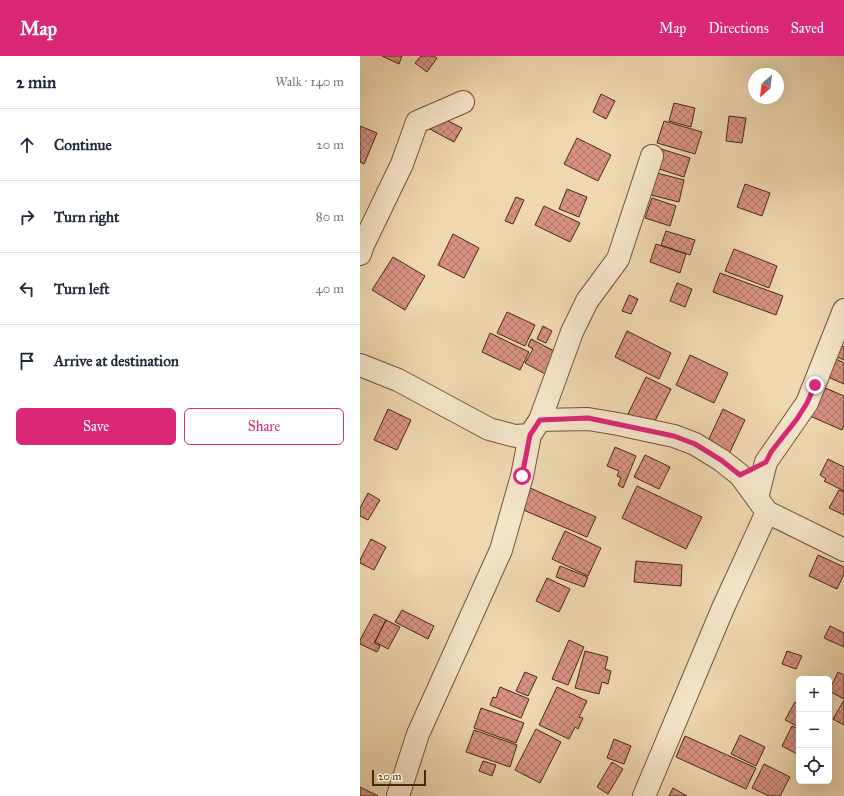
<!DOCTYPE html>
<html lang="en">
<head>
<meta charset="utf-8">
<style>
	:root { --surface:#fff; --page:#f2f2f3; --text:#1f2937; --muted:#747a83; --line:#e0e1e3; --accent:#db2777 }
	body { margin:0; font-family:"IM FELL Great Primer",serif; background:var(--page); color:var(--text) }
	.controls { position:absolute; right:12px; bottom:12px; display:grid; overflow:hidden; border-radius:6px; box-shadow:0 4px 16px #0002 }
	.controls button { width:36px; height:36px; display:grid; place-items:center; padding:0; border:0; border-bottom:1px solid var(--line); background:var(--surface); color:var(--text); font:20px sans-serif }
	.compass { position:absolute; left:388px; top:12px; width:36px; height:36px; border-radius:50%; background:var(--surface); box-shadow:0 4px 16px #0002; rotate:208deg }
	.scale { position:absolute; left:12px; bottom:10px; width:54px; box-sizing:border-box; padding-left:4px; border:2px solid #432b11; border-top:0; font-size:11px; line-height:14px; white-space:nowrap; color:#432b11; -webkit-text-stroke:3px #f5e5cb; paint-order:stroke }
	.stop { position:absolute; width:12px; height:12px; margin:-9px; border:3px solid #db2777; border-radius:50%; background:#fff }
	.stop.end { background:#db2777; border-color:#fff; box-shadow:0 1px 4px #0008 }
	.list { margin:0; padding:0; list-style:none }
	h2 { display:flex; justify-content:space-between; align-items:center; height:52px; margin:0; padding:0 16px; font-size:17px }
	h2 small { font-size:13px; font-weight:400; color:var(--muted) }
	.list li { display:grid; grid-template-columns:26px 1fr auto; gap:12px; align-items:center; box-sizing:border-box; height:72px; padding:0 16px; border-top:1px solid var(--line) }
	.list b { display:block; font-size:15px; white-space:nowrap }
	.list em { font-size:13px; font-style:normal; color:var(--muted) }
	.actions { display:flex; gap:8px; padding:12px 16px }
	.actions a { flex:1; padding:9px 0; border:1px solid var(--accent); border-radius:6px; text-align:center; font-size:14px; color:var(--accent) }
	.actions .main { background:var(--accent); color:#fff }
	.icon { flex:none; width:22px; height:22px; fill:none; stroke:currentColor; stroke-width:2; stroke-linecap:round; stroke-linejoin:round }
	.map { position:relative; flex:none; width:484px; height:740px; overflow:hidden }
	header { display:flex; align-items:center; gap:24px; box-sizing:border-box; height:56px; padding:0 20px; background:var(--accent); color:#fff }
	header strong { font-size:19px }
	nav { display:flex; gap:22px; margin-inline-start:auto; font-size:14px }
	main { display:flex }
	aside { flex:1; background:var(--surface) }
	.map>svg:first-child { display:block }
</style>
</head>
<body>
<header>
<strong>Map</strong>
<nav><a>Map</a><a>Directions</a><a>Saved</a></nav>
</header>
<main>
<aside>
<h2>2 min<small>Walk · 140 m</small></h2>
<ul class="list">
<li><svg class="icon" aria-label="ahead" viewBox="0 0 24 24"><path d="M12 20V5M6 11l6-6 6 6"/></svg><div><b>Continue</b></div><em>20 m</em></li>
<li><svg class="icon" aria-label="right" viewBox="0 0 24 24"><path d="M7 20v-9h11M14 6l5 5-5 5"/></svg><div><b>Turn right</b></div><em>80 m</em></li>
<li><svg class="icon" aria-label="left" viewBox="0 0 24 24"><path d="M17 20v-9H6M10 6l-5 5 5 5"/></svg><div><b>Turn left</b></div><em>40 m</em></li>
<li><svg class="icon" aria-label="arrive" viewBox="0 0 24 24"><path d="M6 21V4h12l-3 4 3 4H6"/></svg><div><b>Arrive at destination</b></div></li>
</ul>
<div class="actions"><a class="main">Save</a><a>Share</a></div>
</aside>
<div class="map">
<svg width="484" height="740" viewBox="0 0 484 740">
	<defs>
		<pattern id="building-cross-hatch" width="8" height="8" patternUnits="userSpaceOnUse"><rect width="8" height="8" fill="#d89184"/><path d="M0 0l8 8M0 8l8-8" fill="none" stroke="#b1776b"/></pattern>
	</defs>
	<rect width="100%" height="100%" fill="#efd7af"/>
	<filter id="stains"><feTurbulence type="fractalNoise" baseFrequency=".005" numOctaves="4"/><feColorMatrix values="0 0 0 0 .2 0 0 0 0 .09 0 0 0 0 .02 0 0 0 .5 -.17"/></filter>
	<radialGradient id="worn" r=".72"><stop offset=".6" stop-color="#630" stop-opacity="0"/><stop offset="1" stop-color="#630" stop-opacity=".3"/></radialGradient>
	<path fill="url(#building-cross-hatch)" stroke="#432b11" d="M 22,0 L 42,0 L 39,8 Z
		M 61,0 L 74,0 L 77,2 L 67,16 L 55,7 Z
		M 241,38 L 255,45 L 246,63 L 233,56 Z
		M 314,47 L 335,52 L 331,71 L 309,65 Z
		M 76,59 L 102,72 L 94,86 L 68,72 Z
		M 369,60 L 386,62 L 382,87 L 366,85 Z
		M 304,65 L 342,76 L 335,98 L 297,87 Z
		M 0,70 L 17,77 L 4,108 L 0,106 Z
		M 217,82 L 251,99 L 238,125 L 204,108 Z
		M 298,92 L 330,102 L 324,121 L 293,111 Z
		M 293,116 L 324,124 L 319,146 L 287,138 Z
		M 385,128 L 410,137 L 402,160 L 377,151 Z
		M 207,133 L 227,141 L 219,161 L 199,153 Z
		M 156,141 L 164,144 L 153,168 L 145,165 Z
		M 292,142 L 316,150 L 310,170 L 285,162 Z
		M 184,150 L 220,167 L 210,186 L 175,169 Z
		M 306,175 L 335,184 L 330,199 L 301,189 Z
		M 93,178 L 119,192 L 104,222 L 78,209 Z
		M 296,188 L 326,198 L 320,217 L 290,206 Z
		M 374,193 L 417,210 L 409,232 L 365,215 Z
		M 33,201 L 65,220 L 45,254 L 12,234 Z
		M 360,217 L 423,240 L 416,259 L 353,236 Z
		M 317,227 L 332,233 L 325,251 L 310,245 Z
		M 269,239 L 278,243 L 271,258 L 262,255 Z
		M 147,256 L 175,269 L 165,290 L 137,277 Z
		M 183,270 L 192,275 L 186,287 L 177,283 Z
		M 267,275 L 311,297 L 299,323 L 255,301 Z
		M 130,277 L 169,296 L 160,314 L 122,296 Z
		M 171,283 L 198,297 L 187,319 L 165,307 L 173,293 L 168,290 Z
		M 480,289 L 484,291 L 484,304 L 475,300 Z
		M 330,299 L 368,317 L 354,347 L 316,329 Z
		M 476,303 L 484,307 L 484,328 L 468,321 Z
		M 286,321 L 311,333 L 290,375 L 266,362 Z
		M 463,331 L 484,340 L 484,369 L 482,374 L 450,360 Z
		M 28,353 L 51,364 L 37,394 L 14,384 Z
		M 363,353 L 385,364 L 369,398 L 347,387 Z
		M 255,391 L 276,400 L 263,432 L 258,429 L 261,422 L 257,420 L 259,415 L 247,410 Z
		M 285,399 L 310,411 L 299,433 L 274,421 Z
		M 468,403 L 484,411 L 484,435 L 464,425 L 466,423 L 460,419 Z
		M 277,430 L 342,461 L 326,493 L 262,462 Z
		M 170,432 L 236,461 L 227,481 L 161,453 Z
		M 479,434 L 484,436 L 484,459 L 469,452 Z
		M 8,437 L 20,444 L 8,464 L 0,460 L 0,452 Z
		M 205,475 L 241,492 L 228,520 L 192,503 Z
		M 11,483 L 26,491 L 14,514 L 0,507 L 0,504 Z
		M 458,499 L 484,511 L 484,518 L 477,533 L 449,520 Z
		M 276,505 L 322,509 L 321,530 L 274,526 Z
		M 200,510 L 228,521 L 224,531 L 196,521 Z
		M 187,522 L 210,533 L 199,556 L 176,545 Z
		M 42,554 L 74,570 L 68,583 L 35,566 Z
		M 14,558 L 26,564 L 14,587 L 20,590 L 17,596 L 0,588 L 0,584 Z
		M 26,564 L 40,571 L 28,593 L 15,586 Z
		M 470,570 L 484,577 L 484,591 L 464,582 Z
		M 209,584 L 224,591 L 208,629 L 192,623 Z
		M 225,595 L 248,601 L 245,613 L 251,615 L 248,628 L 242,626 L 239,638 L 215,632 Z
		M 427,595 L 442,600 L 436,613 L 422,608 Z
		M 165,616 L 177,621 L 168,640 L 156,635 Z
		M 478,616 L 484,619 L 484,643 L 469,635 Z
		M 140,631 L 169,643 L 161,662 L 130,649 L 133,641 L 136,642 Z
		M 197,631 L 227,645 L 219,661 L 223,662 L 218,673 L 215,671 L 209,683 L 179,669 Z
		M 484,644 L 484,669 L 473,663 Z
		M 435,646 L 439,649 L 439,667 L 437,670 L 425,664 Z
		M 121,652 L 164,667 L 156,687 L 114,672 Z
		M 432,670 L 439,673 L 439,699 L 422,690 Z
		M 176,673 L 201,686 L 180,727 L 155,714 Z
		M 114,674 L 157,689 L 150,711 L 106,696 Z
		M 380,679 L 405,691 L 396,710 L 371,698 Z
		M 325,680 L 396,712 L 386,733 L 316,701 Z
		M 254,683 L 271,690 L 264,708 L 247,702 Z
		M 123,705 L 136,709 L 132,720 L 119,715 Z
		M 252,706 L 263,713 L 248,738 L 237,731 Z
		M 404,708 L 430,721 L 420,740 L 409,740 L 392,732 Z
		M 0,731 L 18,740 L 0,740 Z
		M 313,732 L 327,740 L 309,740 Z"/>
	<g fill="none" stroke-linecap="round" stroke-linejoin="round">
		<g stroke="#6e5638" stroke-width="24">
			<path id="minor" d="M 0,198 L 3,189 L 42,108 L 57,66 L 103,46
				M 0,309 L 38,324 L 129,373 L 155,380 L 170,379
				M 180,364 L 228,363 L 258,368 L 314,380 L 335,388 L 361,404 L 380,419 L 407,456 L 484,494
				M 397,442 L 406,406 L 447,347 L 484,254
				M 38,740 L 58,678 L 141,494 L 162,420 L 170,379 L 180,364 L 212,276 L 227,245 L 258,203 L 292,100
				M 284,740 L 363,552 L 407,456"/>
		</g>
		<use href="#minor" stroke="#f5e5cb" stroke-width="22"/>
	</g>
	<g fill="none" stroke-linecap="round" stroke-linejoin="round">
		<path stroke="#db2777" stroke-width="5" d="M 162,420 L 170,379 L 180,364 L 228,362 L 314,380 L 335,388 L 361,404 L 380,419 L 406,406 L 411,396 L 437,363 L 447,347 L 455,329"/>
	</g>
	<rect width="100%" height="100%" filter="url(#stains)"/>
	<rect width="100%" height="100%" fill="url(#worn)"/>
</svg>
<div class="controls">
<button>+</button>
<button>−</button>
<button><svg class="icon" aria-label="locate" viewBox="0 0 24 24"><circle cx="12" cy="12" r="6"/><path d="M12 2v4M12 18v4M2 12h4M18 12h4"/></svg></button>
</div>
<svg class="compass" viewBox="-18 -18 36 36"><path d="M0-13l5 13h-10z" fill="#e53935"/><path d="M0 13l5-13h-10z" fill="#747a83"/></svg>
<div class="scale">20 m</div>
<div class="stop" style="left:162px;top:420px"></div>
<div class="stop end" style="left:455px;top:329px"></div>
</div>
</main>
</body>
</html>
